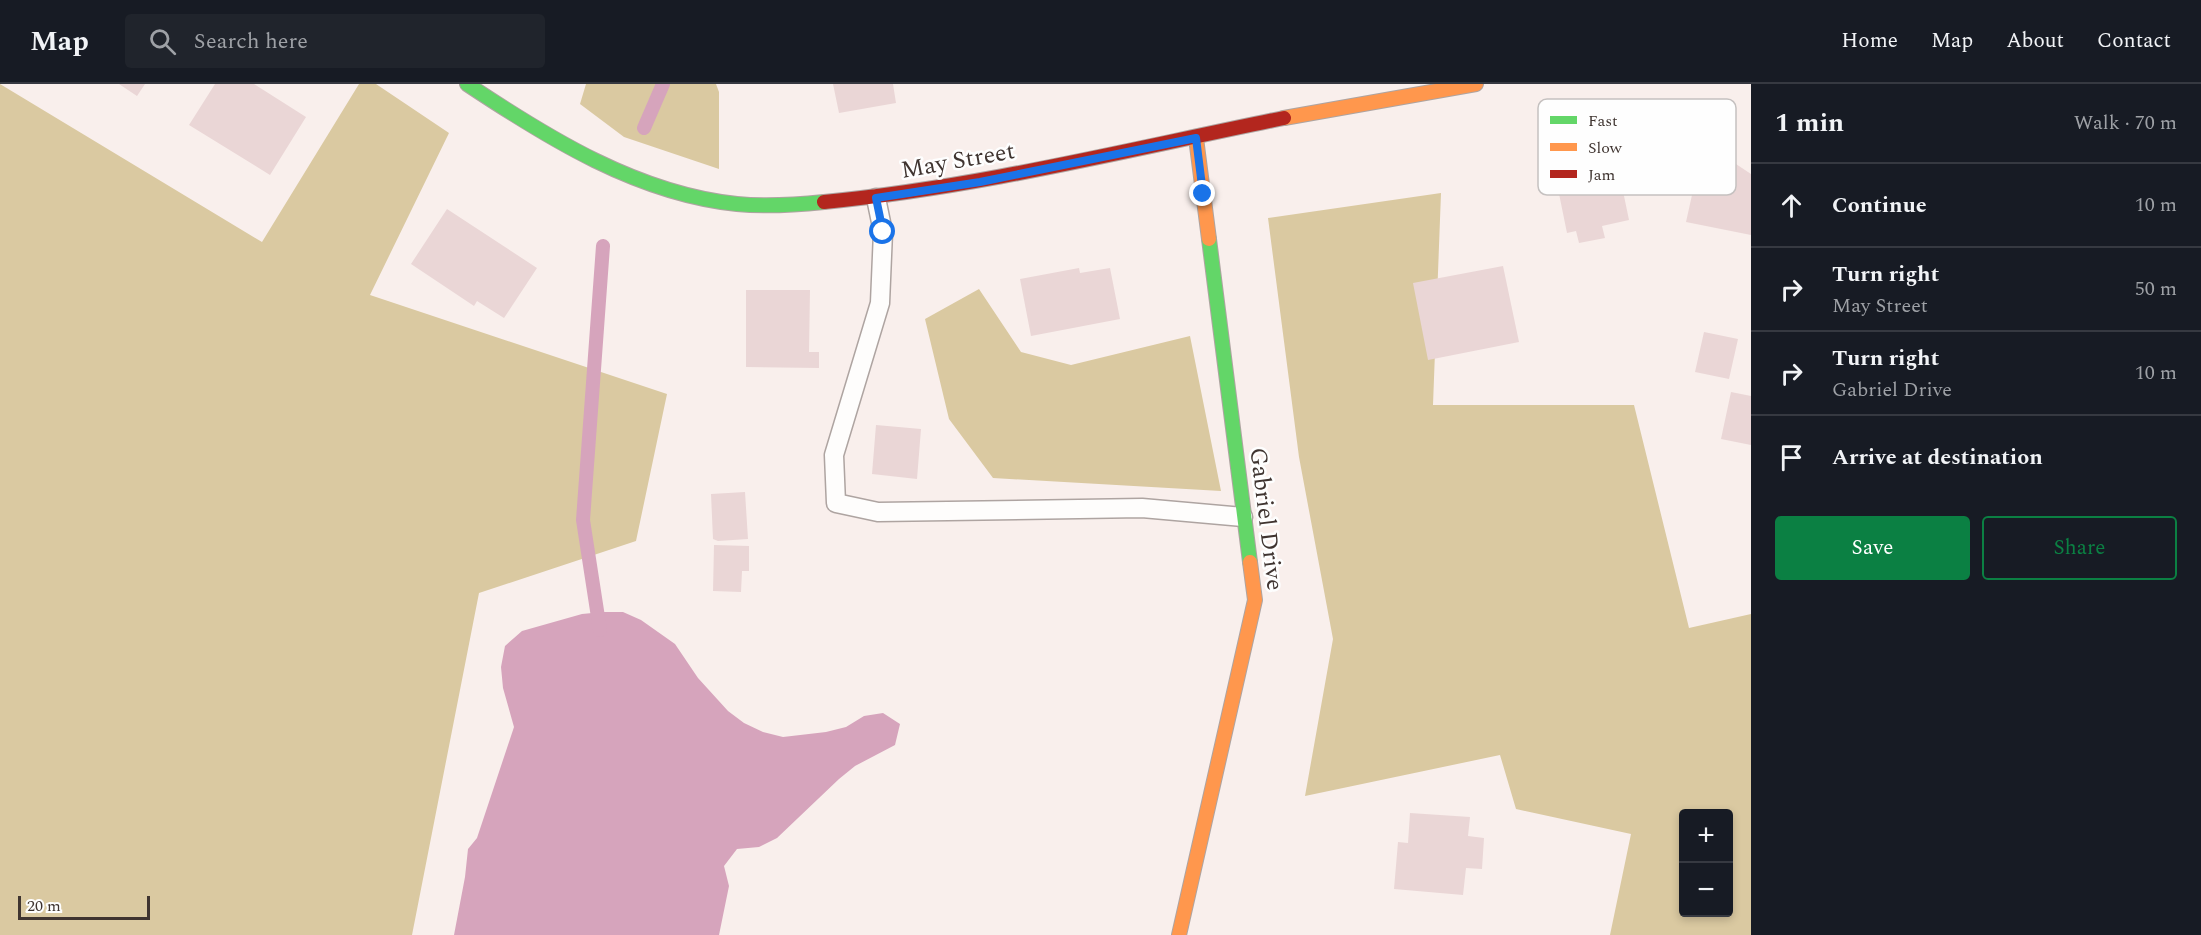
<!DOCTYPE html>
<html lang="en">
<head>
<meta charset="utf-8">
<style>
	:root { --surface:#171b24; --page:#20242c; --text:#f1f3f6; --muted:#9ea1a6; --line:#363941; --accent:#0b8043 }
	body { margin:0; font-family:Spectral,serif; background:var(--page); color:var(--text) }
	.controls { position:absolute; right:18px; bottom:18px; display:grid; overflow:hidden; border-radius:6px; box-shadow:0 3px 9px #0003 }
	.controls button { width:54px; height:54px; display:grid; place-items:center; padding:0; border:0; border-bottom:2px solid var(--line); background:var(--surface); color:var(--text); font:30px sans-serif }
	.scale { position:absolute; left:18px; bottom:15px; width:132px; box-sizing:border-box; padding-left:6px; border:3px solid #3f3430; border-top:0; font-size:16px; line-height:21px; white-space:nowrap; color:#3f3430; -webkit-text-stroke:4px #fefefe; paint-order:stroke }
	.stop { position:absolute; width:18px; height:18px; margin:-14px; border:4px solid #1a73e8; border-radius:50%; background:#fff }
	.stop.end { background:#1a73e8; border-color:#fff; box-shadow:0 2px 6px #0008 }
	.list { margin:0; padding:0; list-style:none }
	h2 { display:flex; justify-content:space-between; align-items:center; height:78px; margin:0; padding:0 24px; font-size:26px }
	h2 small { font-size:20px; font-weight:400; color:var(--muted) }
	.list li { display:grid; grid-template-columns:39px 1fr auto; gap:18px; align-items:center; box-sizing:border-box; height:84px; padding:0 24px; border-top:2px solid var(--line) }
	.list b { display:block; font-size:22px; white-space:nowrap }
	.list p { margin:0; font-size:20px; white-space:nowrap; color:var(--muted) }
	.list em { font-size:20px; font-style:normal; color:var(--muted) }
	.actions { display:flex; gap:12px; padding:18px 24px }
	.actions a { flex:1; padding:14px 0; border:2px solid var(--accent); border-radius:6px; text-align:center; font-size:21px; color:var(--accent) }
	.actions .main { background:var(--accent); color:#fff }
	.icon { flex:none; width:33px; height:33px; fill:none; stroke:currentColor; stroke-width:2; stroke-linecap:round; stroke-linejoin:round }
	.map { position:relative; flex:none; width:1751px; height:851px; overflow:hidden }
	header { display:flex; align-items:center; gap:36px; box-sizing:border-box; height:84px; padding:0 30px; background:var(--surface); border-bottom:2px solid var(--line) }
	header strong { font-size:28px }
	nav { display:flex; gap:33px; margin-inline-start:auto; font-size:21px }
	.search { width:420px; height:54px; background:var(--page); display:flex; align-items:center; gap:15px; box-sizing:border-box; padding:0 21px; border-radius:6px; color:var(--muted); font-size:22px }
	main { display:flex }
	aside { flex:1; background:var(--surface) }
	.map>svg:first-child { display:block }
</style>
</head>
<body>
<header>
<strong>Map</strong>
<div class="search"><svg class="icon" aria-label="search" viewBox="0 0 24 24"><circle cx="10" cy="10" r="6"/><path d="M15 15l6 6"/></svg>Search here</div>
<nav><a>Home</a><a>Map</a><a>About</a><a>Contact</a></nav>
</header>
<main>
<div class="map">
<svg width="1751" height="851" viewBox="0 0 1751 851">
	<rect width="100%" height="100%" fill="#f9efec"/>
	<path fill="#dac9a1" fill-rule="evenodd" d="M 0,0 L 262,158 L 359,0 L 376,0 L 449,49 L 370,211 L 667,310 L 636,457 L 479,509 L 412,851 L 0,851 Z
		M 586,0 L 716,0 L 719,8 L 719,85 L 624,53 L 580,20 Z
		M 1441,109 L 1433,321 L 1634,321 L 1689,544 L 1751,530 L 1751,851 L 1610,851 L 1631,750 L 1516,725 L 1500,671 L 1305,712 L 1333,555 L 1299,373 L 1268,134 ZM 1684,730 L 1728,730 L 1728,828 L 1684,828 Z
		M 979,205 L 1021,268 L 1071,281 L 1190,252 L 1221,407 L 993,394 L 949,335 L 925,235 Z"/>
	<path fill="#d6a4bc" d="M 603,528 L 623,528 L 641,536 L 675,560 L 698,594 L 728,627 L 744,639 L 763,648 L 783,653 L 826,648 L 846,643 L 864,632 L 883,629 L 900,640 L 895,661 L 855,682 L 839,695 L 777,754 L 759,763 L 737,765 L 724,782 L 729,802 L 719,851 L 454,851 L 465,793 L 468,765 L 477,754 L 514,643 L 503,604 L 501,583 L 505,562 L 522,547 L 582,530 Z"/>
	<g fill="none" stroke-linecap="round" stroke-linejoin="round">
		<path stroke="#d6a4bc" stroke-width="14" d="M 644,44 L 663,0
			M 600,546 L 583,436 L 603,162"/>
	</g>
	<path fill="#ead6d6" d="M 119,0 L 145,0 L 137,12 Z
		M 215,0 L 254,0 L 306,33 L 270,91 L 189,41 Z
		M 833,0 L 893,0 L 896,19 L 839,29 Z
		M 1736,80 L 1751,90 L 1751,151 L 1686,138 L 1698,84 L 1725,89 L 1725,81 Z
		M 1618,83 L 1629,136 L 1602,142 L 1605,154 L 1579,159 L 1576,147 L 1567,149 L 1556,95 Z
		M 447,125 L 537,184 L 504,234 L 477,217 L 474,222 L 411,180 Z
		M 1503,182 L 1519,258 L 1428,276 L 1413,199 Z
		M 1079,184 L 1080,189 L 1110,184 L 1120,235 L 1031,252 L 1020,195 Z
		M 746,206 L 810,206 L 809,268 L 819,268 L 819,284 L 746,283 Z
		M 1704,248 L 1738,255 L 1729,295 L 1695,288 Z
		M 1731,308 L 1751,312 L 1751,361 L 1721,355 Z
		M 876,341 L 921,345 L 917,395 L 872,390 Z
		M 745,408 L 748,455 L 718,457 L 713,455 L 711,410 Z
		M 714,461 L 749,462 L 749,487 L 742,487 L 741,508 L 713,507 Z
		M 1410,729 L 1470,733 L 1468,752 L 1484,754 L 1482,785 L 1466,784 L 1463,811 L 1394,805 L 1398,758 L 1408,759 Z"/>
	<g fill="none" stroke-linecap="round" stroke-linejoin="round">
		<g stroke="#aea4a1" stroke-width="21">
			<path id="lane" d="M 876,114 L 883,148 L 880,219 L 834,371 L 836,419 L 878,428 L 1142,424 L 1243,433"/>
		</g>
		<g stroke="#aea4a1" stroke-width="16">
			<path id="fast" d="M 467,0 C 548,54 638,110 737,120 C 766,123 795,121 824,118
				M 1209,155 L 1250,478"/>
		</g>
		<g stroke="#aea4a1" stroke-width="16">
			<path id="slow" d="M 1284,34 L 1476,0
				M 1196,54 L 1209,155
				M 1179,851 L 1255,516 L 1250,478"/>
		</g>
		<g stroke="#aea4a1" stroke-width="16">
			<path id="jam" d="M 824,118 C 980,103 1131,65 1284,34"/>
		</g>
		<use href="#lane" stroke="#fefdfc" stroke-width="18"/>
		<use href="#fast" stroke="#63d668" stroke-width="14"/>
		<use href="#slow" stroke="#ff974d" stroke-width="14"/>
		<use href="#jam" stroke="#b3261e" stroke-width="14"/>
	</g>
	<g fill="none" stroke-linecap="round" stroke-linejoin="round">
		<path stroke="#1a73e8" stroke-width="8" d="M 883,148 L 876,114 L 980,98 L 1196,54 L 1203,110"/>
	</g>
	<g text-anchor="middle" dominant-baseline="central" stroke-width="5" stroke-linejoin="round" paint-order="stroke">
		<g font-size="24" fill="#3f3430" stroke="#fefefe">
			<text transform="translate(958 77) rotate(-10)">May Street</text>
			<text transform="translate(1266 435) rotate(83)">Gabriel Drive</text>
		</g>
	</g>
	<rect x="1538" y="15" width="198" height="96" rx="9" fill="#fefefe" stroke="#c5c1c0" stroke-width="1.5"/>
	<rect x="1550" y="32" width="27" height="8" fill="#63d668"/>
	<rect x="1550" y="59" width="27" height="8" fill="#ff974d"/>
	<rect x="1550" y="86" width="27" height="8" fill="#b3261e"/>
	<g font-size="16" fill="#3f3430">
		<text x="1588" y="42">Fast</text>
		<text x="1588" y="69">Slow</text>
		<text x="1588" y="96">Jam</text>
	</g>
</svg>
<div class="controls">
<button>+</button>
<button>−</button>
</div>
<div class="scale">20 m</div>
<div class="stop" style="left:883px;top:148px"></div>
<div class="stop end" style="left:1203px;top:110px"></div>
</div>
<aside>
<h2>1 min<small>Walk · 70 m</small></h2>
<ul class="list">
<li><svg class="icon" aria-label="ahead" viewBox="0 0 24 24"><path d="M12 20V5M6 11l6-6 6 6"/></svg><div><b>Continue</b></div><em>10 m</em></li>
<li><svg class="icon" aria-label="right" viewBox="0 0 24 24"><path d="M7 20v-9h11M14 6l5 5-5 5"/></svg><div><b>Turn right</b><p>May Street</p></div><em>50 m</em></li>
<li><svg class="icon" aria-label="right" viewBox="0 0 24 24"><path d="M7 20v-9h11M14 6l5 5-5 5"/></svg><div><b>Turn right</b><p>Gabriel Drive</p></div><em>10 m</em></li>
<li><svg class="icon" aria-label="arrive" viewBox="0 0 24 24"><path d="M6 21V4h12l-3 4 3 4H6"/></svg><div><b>Arrive at destination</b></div></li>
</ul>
<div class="actions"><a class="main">Save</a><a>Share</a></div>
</aside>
</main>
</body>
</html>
